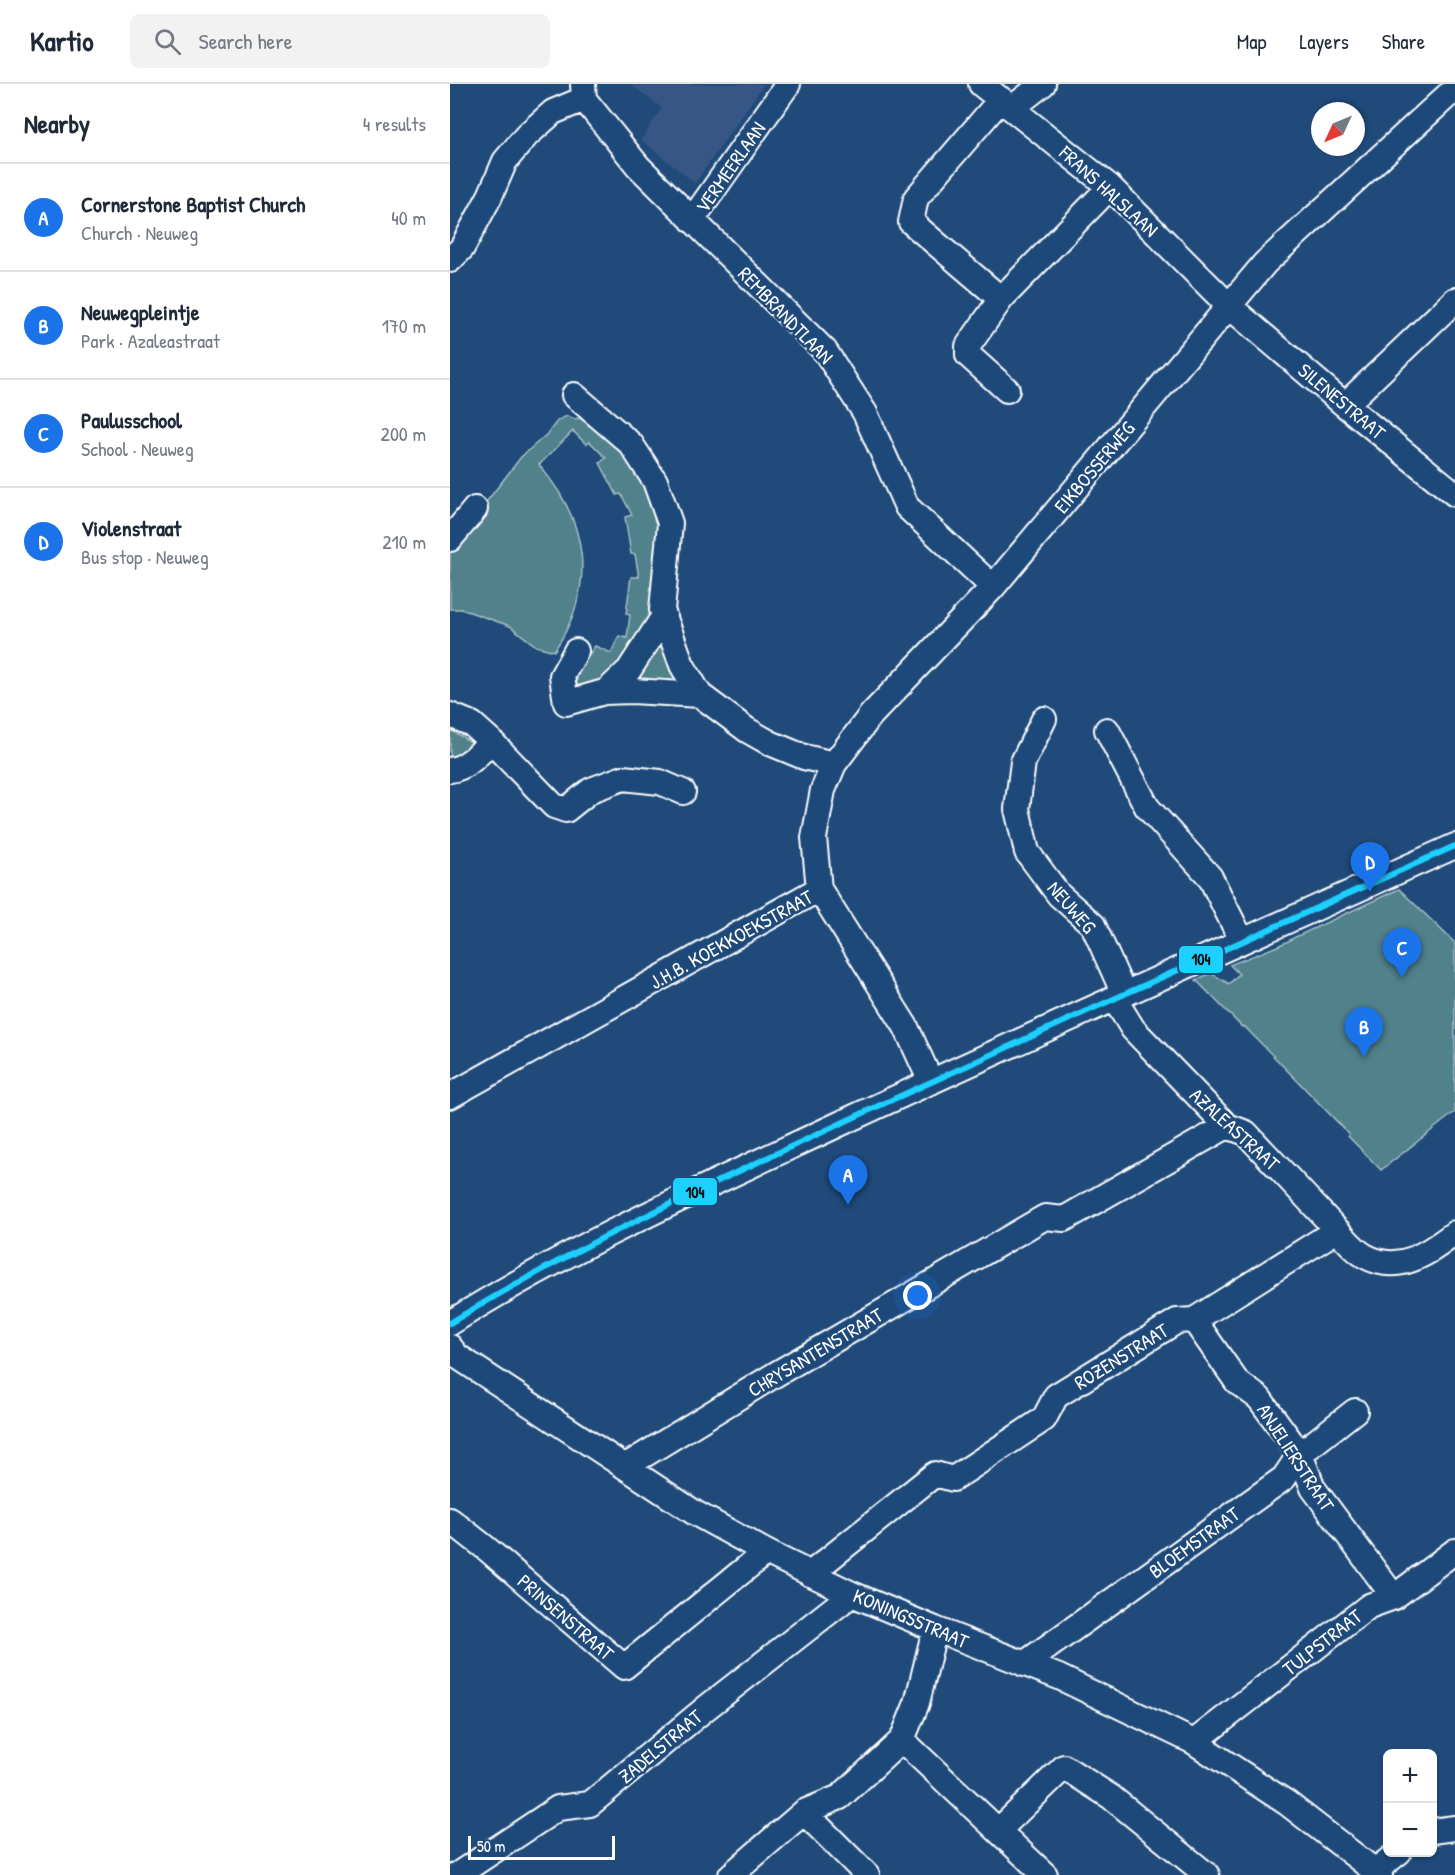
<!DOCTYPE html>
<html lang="en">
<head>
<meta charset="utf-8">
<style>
	:root { --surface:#fff; --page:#f2f2f3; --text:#1f2937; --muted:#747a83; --line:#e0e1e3; --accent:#1a73e8 }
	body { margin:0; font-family:"Patrick Hand",sans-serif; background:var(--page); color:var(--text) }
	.controls { position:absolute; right:18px; bottom:18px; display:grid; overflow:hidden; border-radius:9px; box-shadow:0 2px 4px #0004 }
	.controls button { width:54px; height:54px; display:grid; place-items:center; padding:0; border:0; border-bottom:2px solid var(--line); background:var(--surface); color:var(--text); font:30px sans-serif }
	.compass { position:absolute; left:861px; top:18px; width:54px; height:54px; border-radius:50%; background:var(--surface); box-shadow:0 2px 4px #0004; rotate:226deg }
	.scale { position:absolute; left:18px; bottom:15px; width:147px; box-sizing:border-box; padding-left:6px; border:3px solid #fff; border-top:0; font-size:16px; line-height:21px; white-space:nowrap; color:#fff; -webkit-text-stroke:4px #1f4a7a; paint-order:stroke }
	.you { position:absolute; left:468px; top:1212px; width:21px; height:21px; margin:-15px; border:4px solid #fff; border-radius:50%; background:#1a73e8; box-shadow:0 0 0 9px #1a73e833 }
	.badge { display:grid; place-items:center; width:39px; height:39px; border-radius:50%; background:var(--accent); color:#fff; font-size:20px; font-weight:700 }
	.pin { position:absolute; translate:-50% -50px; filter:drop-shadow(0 2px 3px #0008) }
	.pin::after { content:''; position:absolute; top:32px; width:21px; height:18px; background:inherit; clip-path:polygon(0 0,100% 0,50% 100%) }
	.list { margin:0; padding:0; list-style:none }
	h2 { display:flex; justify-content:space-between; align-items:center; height:78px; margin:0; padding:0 24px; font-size:26px }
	h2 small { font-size:20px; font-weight:400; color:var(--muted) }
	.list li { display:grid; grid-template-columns:39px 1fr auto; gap:18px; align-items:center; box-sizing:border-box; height:108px; padding:0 24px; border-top:2px solid var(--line) }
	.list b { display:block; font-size:22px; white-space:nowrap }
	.list p { margin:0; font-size:20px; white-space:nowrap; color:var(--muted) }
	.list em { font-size:20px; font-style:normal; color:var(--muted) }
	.icon { flex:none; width:33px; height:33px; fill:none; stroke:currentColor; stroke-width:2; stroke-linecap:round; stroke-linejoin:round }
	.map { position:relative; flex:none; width:1005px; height:1791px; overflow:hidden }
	header { display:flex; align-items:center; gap:36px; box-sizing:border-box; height:84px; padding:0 30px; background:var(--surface); border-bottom:2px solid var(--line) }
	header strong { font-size:28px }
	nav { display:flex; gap:33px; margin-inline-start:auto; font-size:21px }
	.search { width:420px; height:54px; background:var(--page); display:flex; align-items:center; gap:15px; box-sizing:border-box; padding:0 21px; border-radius:9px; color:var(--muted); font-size:22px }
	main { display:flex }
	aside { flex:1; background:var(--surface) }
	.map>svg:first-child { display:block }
</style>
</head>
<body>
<header>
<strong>Kartio</strong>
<div class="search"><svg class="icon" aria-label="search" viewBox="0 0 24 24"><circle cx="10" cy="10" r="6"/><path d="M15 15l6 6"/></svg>Search here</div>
<nav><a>Map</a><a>Layers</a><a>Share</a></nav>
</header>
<main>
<aside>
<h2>Nearby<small>4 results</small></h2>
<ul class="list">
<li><span class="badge">A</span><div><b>Cornerstone Baptist Church</b><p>Church · Neuweg</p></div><em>40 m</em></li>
<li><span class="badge">B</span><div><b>Neuwegpleintje</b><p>Park · Azaleastraat</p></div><em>170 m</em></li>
<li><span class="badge">C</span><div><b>Paulusschool</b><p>School · Neuweg</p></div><em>200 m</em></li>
<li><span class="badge">D</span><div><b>Violenstraat</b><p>Bus stop · Neuweg</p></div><em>210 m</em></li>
</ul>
</aside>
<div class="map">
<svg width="1005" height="1791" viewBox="0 0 1005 1791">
	<rect width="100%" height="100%" fill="#1f4a7a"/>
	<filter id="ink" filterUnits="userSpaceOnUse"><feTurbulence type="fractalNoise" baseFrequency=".0167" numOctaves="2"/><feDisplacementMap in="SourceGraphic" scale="12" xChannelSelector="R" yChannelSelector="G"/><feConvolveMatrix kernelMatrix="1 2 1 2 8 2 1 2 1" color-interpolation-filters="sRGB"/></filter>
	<g filter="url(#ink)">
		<path fill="#375785" d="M 180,0 L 314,0 L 245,99 L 191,56 L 212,24 Z"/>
		<path fill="#51818b" stroke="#a8c0c5" stroke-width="1.5" d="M 117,332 L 125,335 L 129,334 L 165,358 L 192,389 L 209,434 L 212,493 L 195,554 L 152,599 L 131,606 L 127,602 C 124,587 137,574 145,562 L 161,569 L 169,552 L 177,554 L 180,531 L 176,530 L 181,493 L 189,493 L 185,470 L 181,470 L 175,433 L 182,431 L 171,410 L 167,411 L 150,379 L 156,374 L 140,358 L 136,360 L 123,347 L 89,381 C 139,439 147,503 104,567 L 86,562 L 60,542 L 11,525 L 0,525 L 0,465 L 71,373 L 97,350 L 108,336 Z
			M 212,559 L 221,586 L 228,599 L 171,602 L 200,577 Z
			M 0,646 L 20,657 L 24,665 L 0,676 Z
			M 949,805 L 1005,859 L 1005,1028 L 931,1086 L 898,1052 L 899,1050 L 794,942 L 792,943 L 746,896 L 761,889 L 779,900 L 789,890 L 780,881 C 791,876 839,859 843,854 Z"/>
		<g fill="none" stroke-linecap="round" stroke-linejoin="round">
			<g stroke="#fff" stroke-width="28">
				<path id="minor" d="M 133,0 L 134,15 L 188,82 L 375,267 L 415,329 L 457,423 L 543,503
					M 531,0 L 660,103 L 779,222 L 895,321 L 1005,410
					M 551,15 L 466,114 L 461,138 L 551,215 L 660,103
					M 562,24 L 593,0
					M 242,136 L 338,0
					M 0,176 L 12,164 L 40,112 L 55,77 L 77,51 L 103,28 L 134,15
					M 551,215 L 518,262 L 518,271 L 557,306
					M 124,311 L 181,360 L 205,397 L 220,439 L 212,526 L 232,581 L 250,611 L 297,646 L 320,659 L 354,673 L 384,680
					M 895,321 L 1005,216
					M 0,455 L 25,425
					M 126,567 L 112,592 L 116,619 L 154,608 L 182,607 L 250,611
					M 156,608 L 179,586 L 214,532
					M 0,631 L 22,640 L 41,657 C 30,669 17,684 0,686
					M 594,635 L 573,678 L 567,725 L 577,768 L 609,811 L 643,841 L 674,910
					M 657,646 L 697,723 L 760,793 L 792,857
					M 41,657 L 104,722 L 116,726 L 141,706 L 173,694 L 210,698 L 233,708
					M 662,915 L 670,924 L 683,945 L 777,1042 L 796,1049 L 887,1146
					M 481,998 L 456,943 L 369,805 L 364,754 L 373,706 L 384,680 L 421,631 L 543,503 L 815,179 L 997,12 L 1005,7
					M 0,1012 L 369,805
					M 744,1236 L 787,1298 L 809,1314 L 850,1370 L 863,1404 L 944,1513
					M 0,1239 C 120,1163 255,1103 383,1043 C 589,947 797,855 1005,762
					M 0,1263 L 7,1272 L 245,1429 L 316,1468 L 402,1510 L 485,1545 L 609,1593 L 744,1658 L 837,1719 L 930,1791
					M 176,1382 L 326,1290 L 595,1133 L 614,1135 L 777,1042
					M 0,1436 L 37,1465 L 174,1583 L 316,1468
					M 360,1490 L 485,1390 L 503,1395 L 594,1335 L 606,1312 L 727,1237 L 744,1236 L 887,1146 C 896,1155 904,1166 915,1172 C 949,1191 978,1169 1005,1149
					M 574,1580 L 834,1394 L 850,1370 L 905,1327
					M 452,1656 L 595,1791
					M 744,1658 L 919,1522 L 944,1513 L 1005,1467
					M 354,1728 L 417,1791
					M 549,1746 L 614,1683 L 661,1713 L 757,1791
					M 982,1747 L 1005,1744
					M 925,1787 L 949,1768
					M 7,1791 L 108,1724 L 140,1720 L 256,1624 L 402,1510
					M 281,1791 L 354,1728 L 390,1713 L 452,1656 L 467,1619 L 485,1545"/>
			</g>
			<use href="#minor" stroke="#1f4a7a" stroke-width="24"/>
			<g stroke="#1f4a7a" stroke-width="10">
				<path id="bus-1" d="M 0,1239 C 136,1156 280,1091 424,1024 C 617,935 811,849 1005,762"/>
			</g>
			<use href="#bus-1" stroke="#1ad1ff" stroke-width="6"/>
		</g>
	</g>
	<g text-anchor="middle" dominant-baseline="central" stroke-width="5" stroke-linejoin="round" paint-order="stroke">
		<g font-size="20" fill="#fff" stroke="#1f4a7a">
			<text transform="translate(280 83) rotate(-55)">VERMEERLAAN</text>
			<text transform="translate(659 107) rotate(42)">FRANS HALSLAAN</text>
			<text transform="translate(336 231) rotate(46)">REMBRANDTLAAN</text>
			<text transform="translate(892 317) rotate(40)">SILENESTRAAT</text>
			<text transform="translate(644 383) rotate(-50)">EIKBOSSERWEG</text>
			<text transform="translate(622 823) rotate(49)">NEUWEG</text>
			<text transform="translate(281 855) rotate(-29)">J.H.B. KOEKKOEKSTRAAT</text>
			<text transform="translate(785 1045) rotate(42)">AZALEASTRAAT</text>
			<text transform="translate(365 1268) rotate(-31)">CHRYSANTENSTRAAT</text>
			<text transform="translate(671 1272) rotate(-32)">ROZENSTRAAT</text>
			<text transform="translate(846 1373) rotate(57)">ANJELIERSTRAAT</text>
			<text transform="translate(744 1458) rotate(-36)">BLOEMSTRAAT</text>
			<text transform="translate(116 1533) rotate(41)">PRINSENSTRAAT</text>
			<text transform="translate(461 1534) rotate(23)">KONINGSSTRAAT</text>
			<text transform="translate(872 1558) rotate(-38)">TULPSTRAAT</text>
			<text transform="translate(210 1662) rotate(-40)">ZADELSTRAAT</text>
		</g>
	</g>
	<g stroke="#1f4a7a" stroke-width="2">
		<rect x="728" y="861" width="46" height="29" rx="6" fill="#1ad1ff"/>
		<rect x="222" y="1093" width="46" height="29" rx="6" fill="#1ad1ff"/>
	</g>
	<g font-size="16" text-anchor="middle" font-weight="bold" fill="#111">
		<text x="751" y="881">104</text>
		<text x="245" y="1114">104</text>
	</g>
</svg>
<div class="controls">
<button>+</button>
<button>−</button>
</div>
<svg class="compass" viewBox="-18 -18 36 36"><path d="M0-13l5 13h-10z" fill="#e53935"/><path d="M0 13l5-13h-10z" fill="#747a83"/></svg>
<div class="scale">50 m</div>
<div class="you"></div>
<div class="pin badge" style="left:398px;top:1121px">A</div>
<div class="pin badge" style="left:914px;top:973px">B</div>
<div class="pin badge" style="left:952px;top:894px">C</div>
<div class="pin badge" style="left:920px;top:808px">D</div>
</div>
</main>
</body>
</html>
